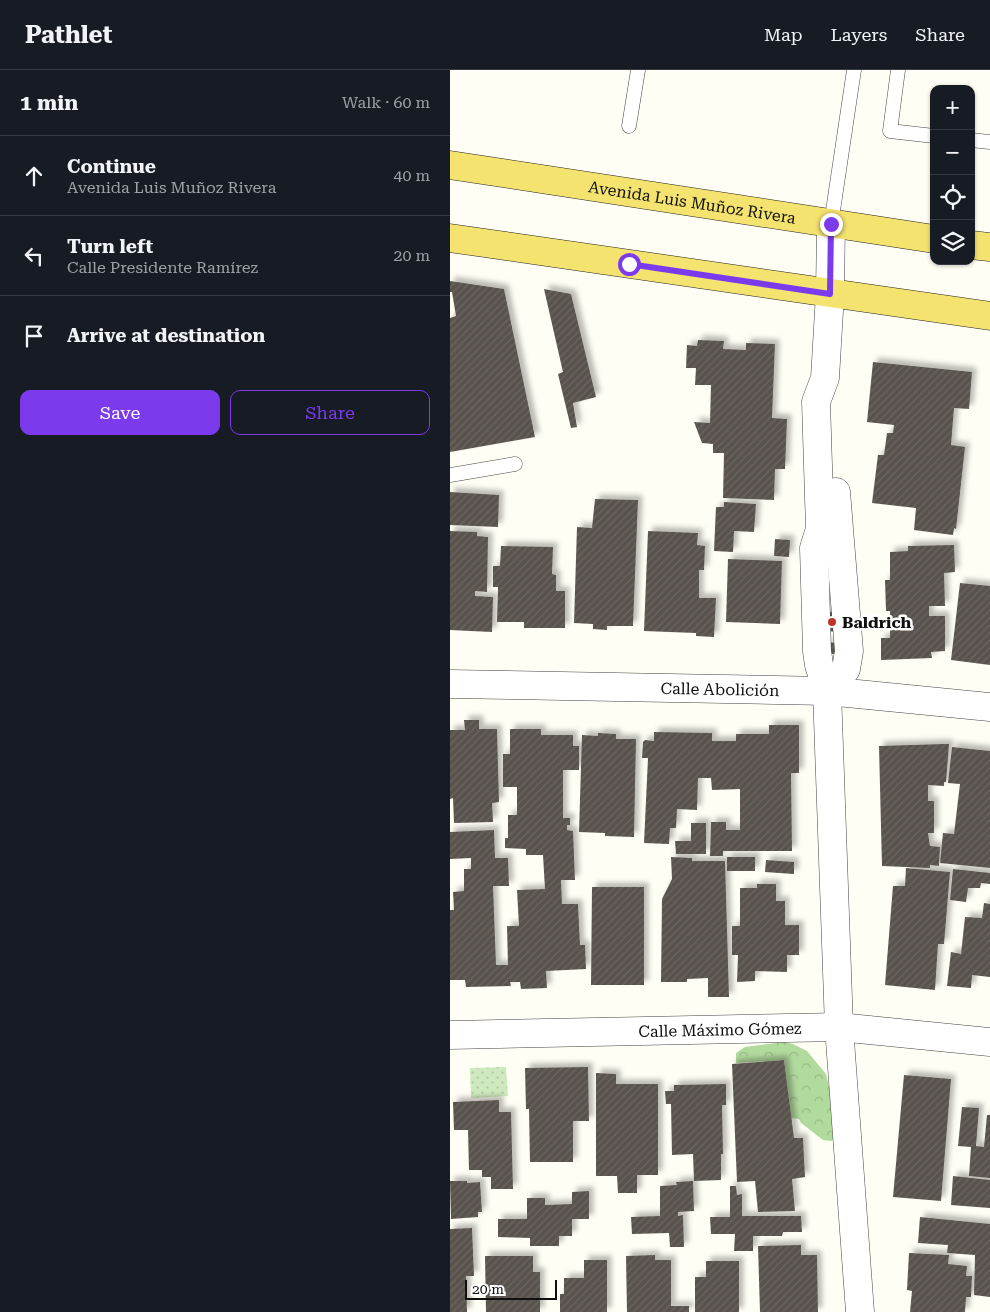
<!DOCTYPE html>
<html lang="en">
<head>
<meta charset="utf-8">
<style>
	:root { --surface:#171b24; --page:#20242c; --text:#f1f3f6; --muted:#9ea1a6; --line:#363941; --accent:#7c3aed }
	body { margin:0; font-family:"Roboto Serif",serif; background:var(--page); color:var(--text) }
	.controls { position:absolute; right:15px; top:15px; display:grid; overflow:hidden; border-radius:10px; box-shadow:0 1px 4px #0004 }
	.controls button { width:45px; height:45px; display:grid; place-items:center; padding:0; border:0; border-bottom:1px solid var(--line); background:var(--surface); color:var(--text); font:25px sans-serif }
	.scale { position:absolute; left:15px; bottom:12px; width:92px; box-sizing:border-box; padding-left:5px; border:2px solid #101010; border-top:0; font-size:14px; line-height:18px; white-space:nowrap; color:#101010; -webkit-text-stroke:4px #fff; paint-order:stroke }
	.stop { position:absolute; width:15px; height:15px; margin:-11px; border:4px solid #7c3aed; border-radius:50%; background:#fff }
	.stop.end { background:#7c3aed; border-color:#fff; box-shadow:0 1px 5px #0008 }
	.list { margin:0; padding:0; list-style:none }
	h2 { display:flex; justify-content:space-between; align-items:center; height:65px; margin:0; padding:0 20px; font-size:21px }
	h2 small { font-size:16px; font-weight:400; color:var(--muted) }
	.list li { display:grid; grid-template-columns:32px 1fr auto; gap:15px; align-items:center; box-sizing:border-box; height:80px; padding:0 20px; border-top:1px solid var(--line) }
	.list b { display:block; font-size:19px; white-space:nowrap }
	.list p { margin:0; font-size:16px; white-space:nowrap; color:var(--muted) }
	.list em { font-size:16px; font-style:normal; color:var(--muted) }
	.actions { display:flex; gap:10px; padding:15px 20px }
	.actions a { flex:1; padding:11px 0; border:1px solid var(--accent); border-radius:10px; text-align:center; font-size:18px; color:var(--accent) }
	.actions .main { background:var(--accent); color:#fff }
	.icon { flex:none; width:28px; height:28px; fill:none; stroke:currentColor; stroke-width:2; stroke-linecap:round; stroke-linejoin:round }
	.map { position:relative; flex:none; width:540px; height:1242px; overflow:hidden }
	header { display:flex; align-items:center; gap:30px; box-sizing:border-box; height:70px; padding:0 25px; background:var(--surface); border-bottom:1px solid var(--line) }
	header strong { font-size:24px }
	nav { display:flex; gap:28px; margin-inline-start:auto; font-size:18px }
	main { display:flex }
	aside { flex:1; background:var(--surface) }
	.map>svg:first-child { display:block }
</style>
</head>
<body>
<header>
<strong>Pathlet</strong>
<nav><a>Map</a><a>Layers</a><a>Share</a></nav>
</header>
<main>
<aside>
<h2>1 min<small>Walk · 60 m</small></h2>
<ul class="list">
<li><svg class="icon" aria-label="ahead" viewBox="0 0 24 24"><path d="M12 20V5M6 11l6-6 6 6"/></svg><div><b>Continue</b><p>Avenida Luis Muñoz Rivera</p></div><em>40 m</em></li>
<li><svg class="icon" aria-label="left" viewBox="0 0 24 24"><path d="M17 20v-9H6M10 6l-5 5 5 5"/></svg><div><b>Turn left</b><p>Calle Presidente Ramírez</p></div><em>20 m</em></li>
<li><svg class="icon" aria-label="arrive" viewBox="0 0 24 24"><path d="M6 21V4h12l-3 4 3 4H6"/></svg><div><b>Arrive at destination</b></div></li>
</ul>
<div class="actions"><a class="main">Save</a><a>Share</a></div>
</aside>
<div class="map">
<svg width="540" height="1242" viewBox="0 0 540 1242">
	<defs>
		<pattern id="grass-dots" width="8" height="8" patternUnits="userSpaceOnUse" patternTransform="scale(1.25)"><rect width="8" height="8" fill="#cfe9be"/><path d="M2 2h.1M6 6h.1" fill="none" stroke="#b1c7a2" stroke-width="1.8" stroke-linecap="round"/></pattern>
		<pattern id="forest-crowns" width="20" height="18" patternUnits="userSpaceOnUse" patternTransform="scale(1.25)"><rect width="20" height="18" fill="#b1da9d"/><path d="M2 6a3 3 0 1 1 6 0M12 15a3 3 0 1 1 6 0" fill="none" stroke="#97ba86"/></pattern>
		<pattern id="building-hatch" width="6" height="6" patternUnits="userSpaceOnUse" patternTransform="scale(1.25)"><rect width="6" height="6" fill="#59534d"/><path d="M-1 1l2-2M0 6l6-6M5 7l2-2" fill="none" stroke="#6c6762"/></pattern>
		<filter id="shadow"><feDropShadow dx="4.5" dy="-4.5" stdDeviation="2.5" flood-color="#0004"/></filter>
	</defs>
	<rect width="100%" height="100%" fill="#fffef4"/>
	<path fill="url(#grass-dots)" d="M 56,997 L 58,1026 L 21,1028 L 20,998 Z"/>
	<path fill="url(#forest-crowns)" d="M 334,972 L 343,974 L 357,981 L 376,1004 L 381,1026 L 384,1066 L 382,1071 L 373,1070 L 351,1053 L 349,1049 L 341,1048 L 334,990 L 286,993 L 286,983 L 295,977 Z"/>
	<path fill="url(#building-hatch)" filter="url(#shadow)" d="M 0,211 L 54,219 L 85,367 L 0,382 L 0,248 L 6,246 L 2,222 L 0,222 Z
		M 94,219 L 121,224 L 146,327 L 123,333 L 127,357 L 121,358 L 108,304 L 113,302 Z
		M 248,270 L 274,271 L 273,279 L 296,280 L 296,273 L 325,274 L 322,348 L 337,349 L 335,399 L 325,399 L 324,430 L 273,428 L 274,383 L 263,383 L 263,374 L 252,373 L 244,352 L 260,353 L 261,315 L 245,315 L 246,298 L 236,298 L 237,275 L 247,276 Z
		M 423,292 L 522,302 L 519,339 L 504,338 L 501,375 L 515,377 L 506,459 L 504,458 L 503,465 L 464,460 L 466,438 L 422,433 L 428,385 L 434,385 L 437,363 L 443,363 L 444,355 L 417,352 Z
		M 0,422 L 49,425 L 48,457 L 0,455 Z
		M 145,429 L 188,430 L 183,556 L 157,556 L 157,560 L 143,559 L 143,554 L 124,553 L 127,457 L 142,458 Z
		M 274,432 L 306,434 L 304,462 L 284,461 L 283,482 L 264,481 L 266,437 L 274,437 Z
		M 0,461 L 27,462 L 27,466 L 38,467 L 37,522 L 25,521 L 25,526 L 43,527 L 42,562 L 0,560 Z
		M 198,461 L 248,463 L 247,475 L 255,476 L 254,500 L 249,500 L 249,528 L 266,528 L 264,567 L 246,566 L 246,563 L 194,561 Z
		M 325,469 L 340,470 L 339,487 L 324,486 Z
		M 504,475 L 505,502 L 494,503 L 495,536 L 479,536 L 479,546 L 495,546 L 495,581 L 481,582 L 482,588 L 431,590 L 431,568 L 440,568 L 440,541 L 436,541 L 435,510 L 440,510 L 440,482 L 458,481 L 458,476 Z
		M 51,476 L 103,477 L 102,504 L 106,505 L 106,521 L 115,521 L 115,558 L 74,558 L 74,552 L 47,552 L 48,517 L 43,517 L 43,496 L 50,496 Z
		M 278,489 L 332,491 L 330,554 L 276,552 Z
		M 510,513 L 540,516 L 540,595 L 501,590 Z
		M 378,542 L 385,542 L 386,562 L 378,561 Z
		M 378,572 L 386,573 L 386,584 L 378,584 Z
		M 14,650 L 29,650 L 29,659 L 47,659 L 49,732 L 42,733 L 43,752 L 4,753 L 3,728 L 0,729 L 0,660 L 15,660 Z
		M 319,655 L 349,655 L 349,703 L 341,703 L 342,781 L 273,781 L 273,786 L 260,786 L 261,752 L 276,752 L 276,760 L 290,760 L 290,719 L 262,720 L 261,708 L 248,708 L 247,740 L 227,739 L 226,758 L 220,758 L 219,774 L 194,773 L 198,688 L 192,688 L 193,672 L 195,670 L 204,671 L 204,662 L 262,663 L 262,671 L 286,671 L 286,664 L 319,664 Z
		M 60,659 L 91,659 L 91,665 L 123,665 L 123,676 L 129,676 L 129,700 L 113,700 L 113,748 L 120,748 L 120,755 L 117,755 L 117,760 L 123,761 L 125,810 L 111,810 L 112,834 L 128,834 L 130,875 L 135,875 L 136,899 L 96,901 L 97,918 L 71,919 L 70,912 L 60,912 L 61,916 L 16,917 L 15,910 L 0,910 L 0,840 L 4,840 L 3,822 L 14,821 L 14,799 L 21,799 L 21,788 L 0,789 L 0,762 L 44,760 L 45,788 L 58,788 L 59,816 L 43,816 L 46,895 L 58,895 L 57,856 L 69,856 L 67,820 L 95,819 L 93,785 L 76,785 L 76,779 L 55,778 L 55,768 L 58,768 L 58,745 L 67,745 L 67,717 L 53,717 L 53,684 L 60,684 Z
		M 148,663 L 166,664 L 166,669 L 186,669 L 184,767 L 155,766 L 155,763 L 129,762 L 132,665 L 148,666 Z
		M 494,674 L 499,674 L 496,712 L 494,712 L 494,716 L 478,715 L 478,731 L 484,731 L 484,763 L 478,763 L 480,776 L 490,777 L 489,796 L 480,795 L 480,798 L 432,796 L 429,676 Z
		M 502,677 L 540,681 L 540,798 L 490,793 L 493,763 L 504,764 L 510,714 L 498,713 Z
		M 241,753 L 256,753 L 256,784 L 226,784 L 225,771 L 241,771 Z
		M 221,787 L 242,788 L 242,791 L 275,791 L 279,927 L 258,927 L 258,908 L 237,909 L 237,912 L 211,912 L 212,829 L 222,809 Z
		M 277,787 L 305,787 L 305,801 L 277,801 Z
		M 316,790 L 344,792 L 344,804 L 315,802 Z
		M 456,798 L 500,802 L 494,874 L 488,874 L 485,920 L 435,915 L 443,816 L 455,816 Z
		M 503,799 L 540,803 L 540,814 L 531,813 L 530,818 L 518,818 L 516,832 L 500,830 Z
		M 307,814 L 326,814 L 326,831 L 335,831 L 335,855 L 349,855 L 349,885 L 337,885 L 337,902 L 305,901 L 305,911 L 287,912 L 288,885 L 282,885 L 282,856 L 290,856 L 290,818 L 307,818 Z
		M 142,817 L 194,817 L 194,915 L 141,915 Z
		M 534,833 L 540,834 L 540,907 L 522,905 L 521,918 L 497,916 L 501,882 L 511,884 L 515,847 L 532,848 Z
		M 334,990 L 344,1068 L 353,1068 L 355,1107 L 342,1109 L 345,1141 L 308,1142 L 305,1111 L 287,1112 L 282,994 Z
		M 138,997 L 139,1051 L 123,1051 L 123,1092 L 80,1092 L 79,1039 L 76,1039 L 75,998 Z
		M 146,1003 L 166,1004 L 166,1014 L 208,1014 L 208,1105 L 187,1105 L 187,1123 L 168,1123 L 167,1106 L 146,1106 Z
		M 454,1005 L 501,1009 L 491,1131 L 443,1127 Z
		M 276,1014 L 276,1035 L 272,1035 L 273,1084 L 271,1084 L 271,1110 L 244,1111 L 243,1084 L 222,1085 L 221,1034 L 216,1034 L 215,1021 L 224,1021 L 224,1015 Z
		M 49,1030 L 49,1042 L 61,1042 L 63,1119 L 41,1119 L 41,1107 L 32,1107 L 32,1100 L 19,1100 L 18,1060 L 4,1060 L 3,1032 Z
		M 512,1037 L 529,1038 L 526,1076 L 534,1077 L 537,1045 L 540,1045 L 540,1108 L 519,1106 L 521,1077 L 508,1076 Z
		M 503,1106 L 540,1110 L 540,1138 L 501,1135 Z
		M 0,1111 L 17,1111 L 17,1113 L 30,1112 L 32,1142 L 28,1142 L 28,1147 L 1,1149 Z
		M 243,1111 L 244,1141 L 228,1142 L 228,1146 L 233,1145 L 234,1177 L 220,1177 L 219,1163 L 182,1164 L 181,1147 L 210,1146 L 210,1116 L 227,1115 L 226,1112 Z
		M 280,1116 L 286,1116 L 287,1125 L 292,1124 L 292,1146 L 351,1146 L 352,1162 L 333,1162 L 332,1166 L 303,1166 L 303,1181 L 284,1181 L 285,1164 L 261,1164 L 260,1147 L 280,1147 Z
		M 139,1121 L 139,1149 L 122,1149 L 122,1166 L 109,1166 L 109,1176 L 80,1176 L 80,1168 L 48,1167 L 48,1149 L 77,1149 L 77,1128 L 95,1128 L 95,1135 L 122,1134 L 122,1122 Z
		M 470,1147 L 540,1154 L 540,1227 L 524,1225 L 525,1185 L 497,1183 L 498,1175 L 468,1173 Z
		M 22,1158 L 24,1206 L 16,1206 L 17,1242 L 0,1242 L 0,1159 Z
		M 351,1175 L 351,1185 L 367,1185 L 368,1242 L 310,1242 L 308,1176 Z
		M 459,1183 L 499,1185 L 498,1194 L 517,1196 L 516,1206 L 522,1206 L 521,1227 L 516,1227 L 515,1242 L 460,1242 L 462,1221 L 457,1220 Z
		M 205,1185 L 205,1190 L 221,1190 L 221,1236 L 239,1236 L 239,1242 L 177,1242 L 176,1186 Z
		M 35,1186 L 83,1186 L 83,1202 L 90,1202 L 90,1242 L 36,1242 Z
		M 134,1190 L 157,1190 L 157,1242 L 110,1242 L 110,1224 L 114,1224 L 114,1208 L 134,1208 Z
		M 256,1191 L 289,1191 L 289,1242 L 245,1242 L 245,1207 L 256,1207 Z"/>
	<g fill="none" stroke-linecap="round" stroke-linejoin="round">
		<g stroke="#434343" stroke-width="15">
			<path id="lane" d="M 448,0 L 440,61 L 484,66
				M 179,56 L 188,0
				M 521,70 L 540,72
				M 381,154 L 404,0
				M 0,405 L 65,394"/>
		</g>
		<g stroke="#434343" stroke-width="29">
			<g id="street">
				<path d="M 381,154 L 380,224 L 375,308 L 366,332 L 370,459 L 364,478 L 367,581 L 369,595 L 377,621 L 389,957 L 410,1242"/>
				<path id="s1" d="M 0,614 L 377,621 L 540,637"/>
				<path d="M 377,621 L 396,599 L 399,581 L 386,422"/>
				<path id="s2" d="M 0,965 L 389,957 L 540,972"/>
			</g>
		</g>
		<g stroke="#212121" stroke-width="29">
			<g id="primary">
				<path id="s3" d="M 0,95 L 484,169"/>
				<path d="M 0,168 L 540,246"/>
				<path d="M 521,175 L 540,177"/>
			</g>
		</g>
		<use href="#lane" stroke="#fff" stroke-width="14"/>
		<use href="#street" stroke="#fff" stroke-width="28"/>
		<use href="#primary" stroke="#f4e36f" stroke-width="28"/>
	</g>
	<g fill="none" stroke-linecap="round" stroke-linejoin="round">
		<path stroke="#7c3aed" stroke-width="6" d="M 179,194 L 380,224 L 381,154"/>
	</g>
	<circle fill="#be352b" stroke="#fff" stroke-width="2" cx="382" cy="552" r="5"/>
	<g text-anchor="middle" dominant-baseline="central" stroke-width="5" stroke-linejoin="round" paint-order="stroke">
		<g font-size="16" fill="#101010" stroke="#fff">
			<text stroke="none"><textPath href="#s3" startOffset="245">Avenida Luis Muñoz Rivera</textPath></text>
			<text stroke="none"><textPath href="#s1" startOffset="270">Calle Abolición</textPath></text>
			<text stroke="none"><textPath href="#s2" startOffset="270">Calle Máximo Gómez</textPath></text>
		</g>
		<g font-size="16" font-weight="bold" fill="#101010" stroke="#fff" text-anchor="start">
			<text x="392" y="552">Baldrich</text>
		</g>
	</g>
</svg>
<div class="controls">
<button>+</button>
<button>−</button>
<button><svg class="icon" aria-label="locate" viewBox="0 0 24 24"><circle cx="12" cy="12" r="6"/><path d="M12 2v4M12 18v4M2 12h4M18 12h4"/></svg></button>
<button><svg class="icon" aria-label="layers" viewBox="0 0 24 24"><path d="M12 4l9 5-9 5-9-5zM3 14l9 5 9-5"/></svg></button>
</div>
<div class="scale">20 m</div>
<div class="stop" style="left:179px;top:194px"></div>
<div class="stop end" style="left:381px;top:154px"></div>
</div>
</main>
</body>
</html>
